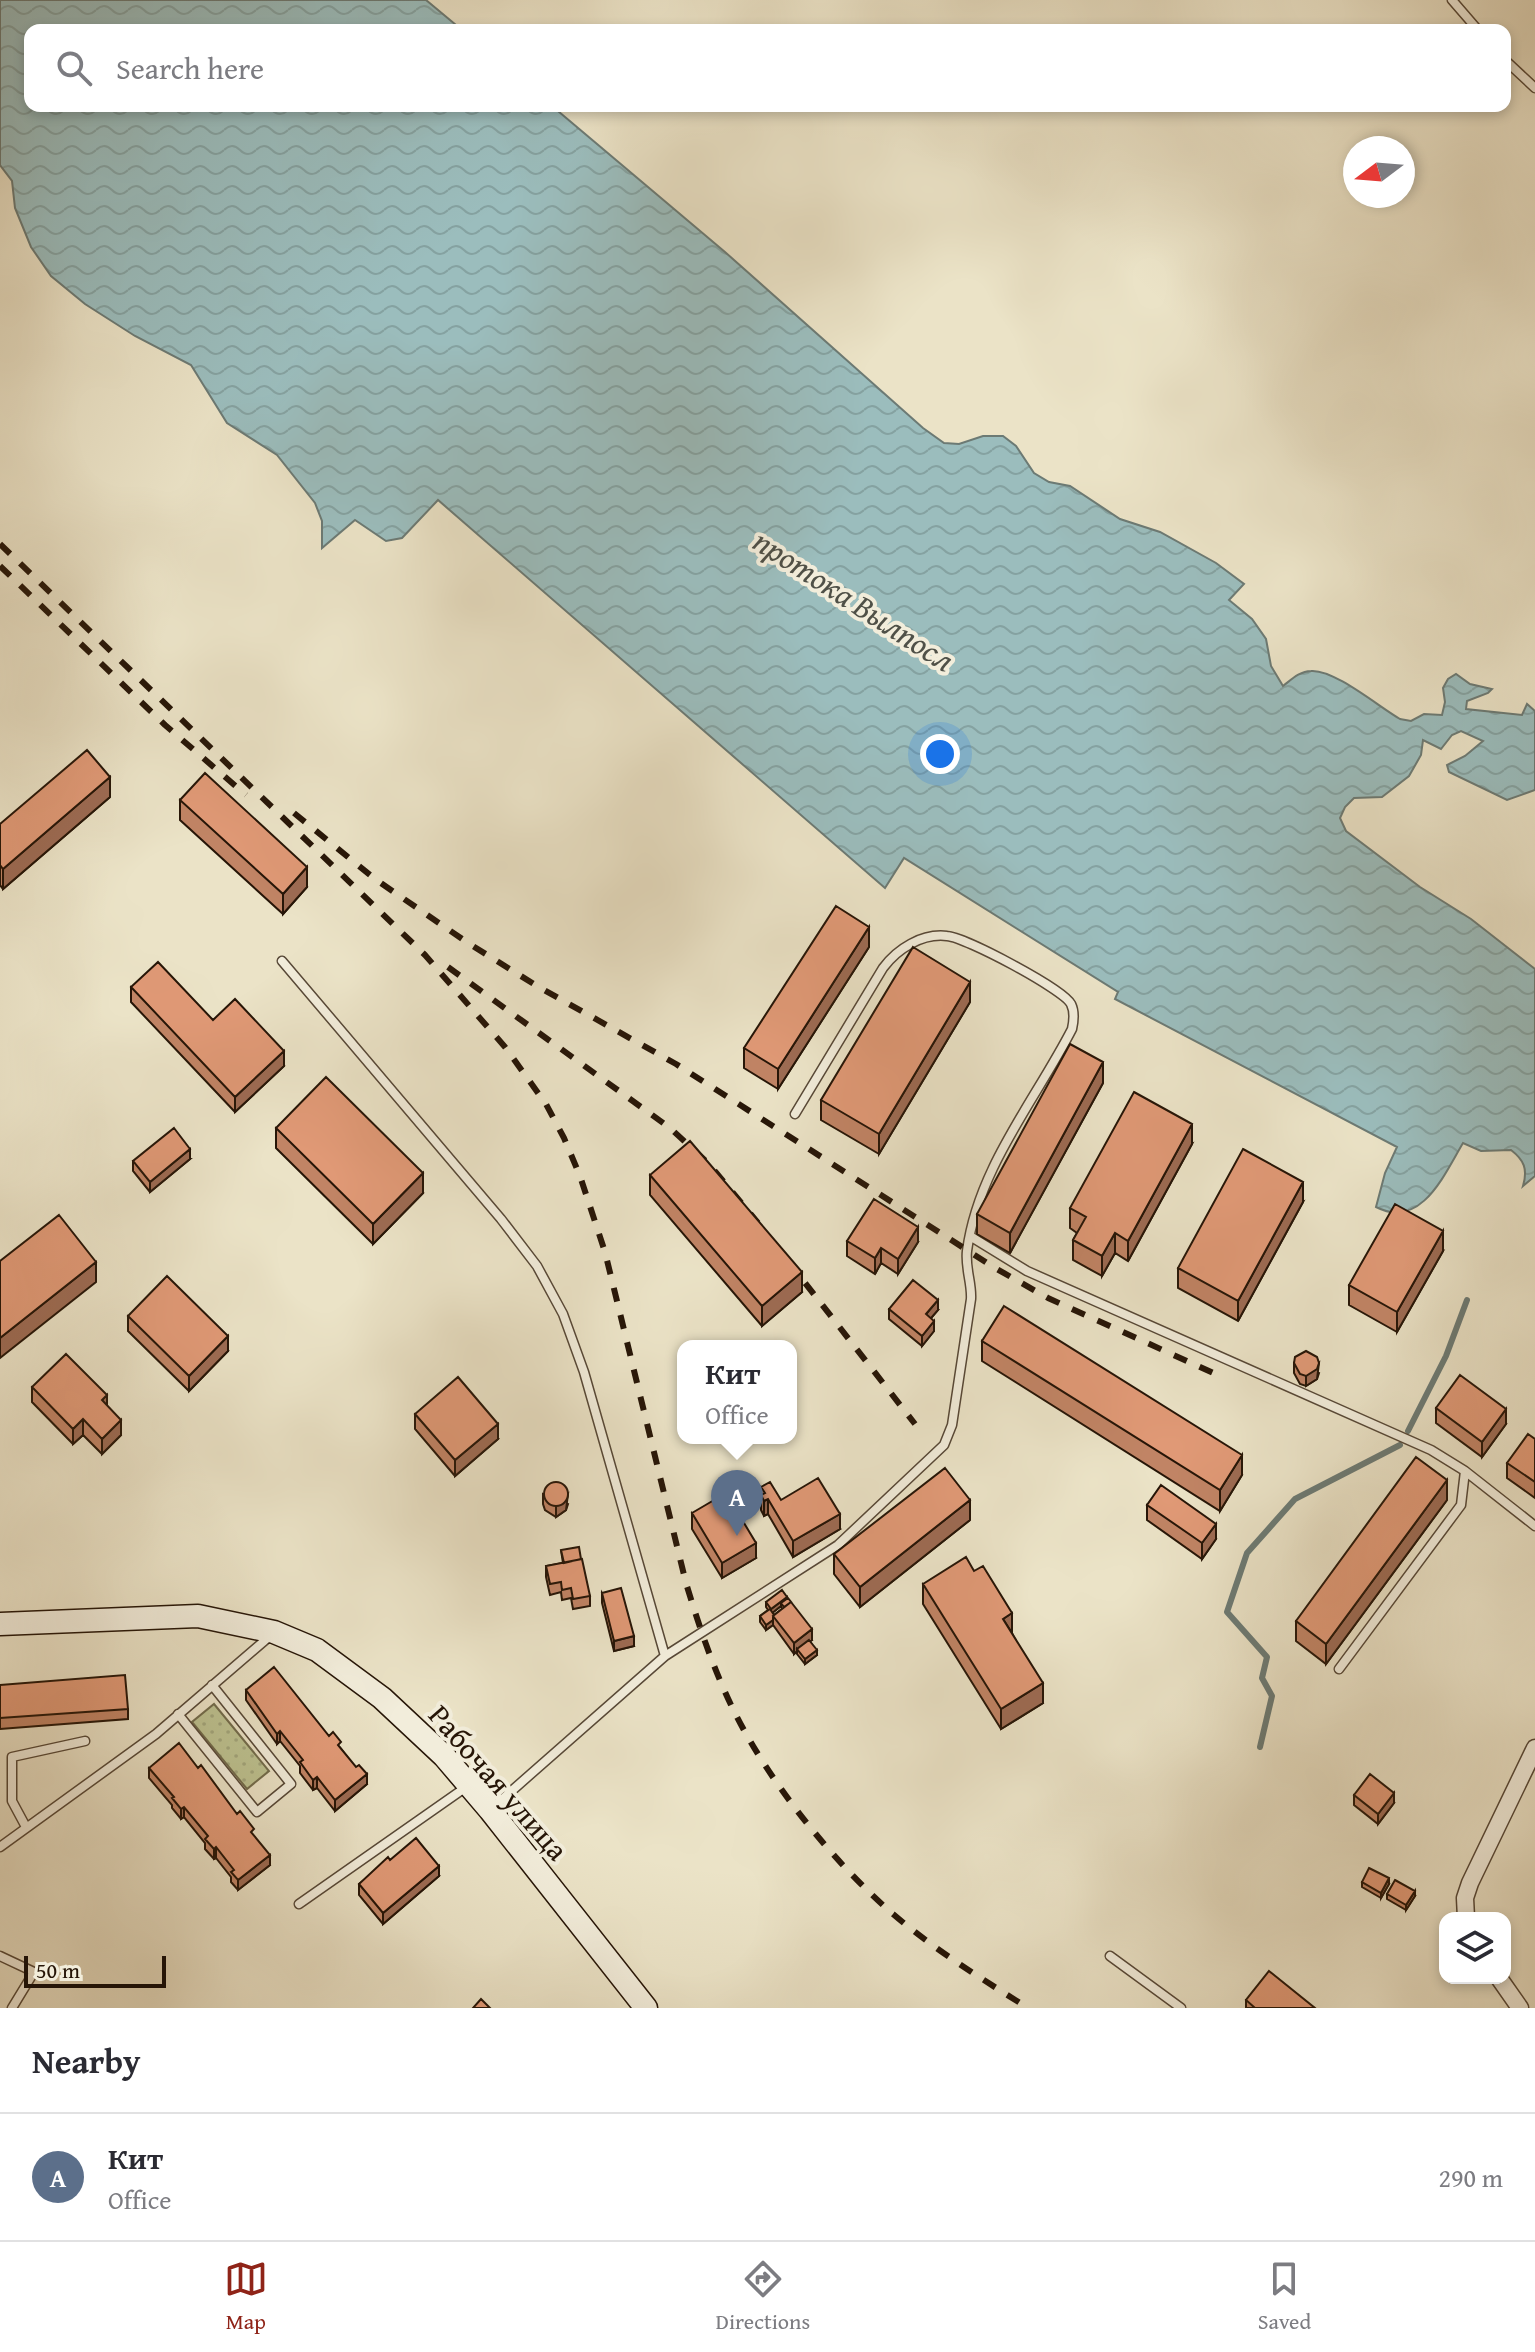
<!DOCTYPE html>
<html lang="en">
<head>
<meta charset="utf-8">
<style>
	:root { --surface:#fff; --page:#f2f2f3; --text:#2b2b33; --muted:#7c7c81; --line:#e1e1e2; --accent:#8f2418 }
	body { margin:0; font-family:"Gentium Book Plus",serif; background:var(--page); color:var(--text) }
	.controls { position:absolute; right:24px; bottom:24px; display:grid; overflow:hidden; border-radius:16px; box-shadow:0 4px 12px #0003 }
	.controls button { width:72px; height:72px; display:grid; place-items:center; padding:0; border:0; border-bottom:2px solid var(--line); background:var(--surface); color:var(--text); font:40px sans-serif }
	.compass { position:absolute; left:1343px; top:136px; width:72px; height:72px; border-radius:50%; background:var(--surface); box-shadow:0 4px 12px #0003; rotate:254deg }
	.scale { position:absolute; left:24px; bottom:20px; width:142px; box-sizing:border-box; padding-left:8px; border:4px solid #261507; border-top:0; font-size:22px; line-height:28px; white-space:nowrap; color:#261507; -webkit-text-stroke:6px #f2eddb; paint-order:stroke }
	.you { position:absolute; left:940px; top:754px; width:28px; height:28px; margin:-20px; border:6px solid #fff; border-radius:50%; background:#1a73e8; box-shadow:0 0 0 12px #1a73e833 }
	.badge { display:grid; place-items:center; width:52px; height:52px; border-radius:50%; background:var(--accent); color:#fff; font-size:26px; font-weight:700 }
	.pin { position:absolute; translate:-50% -66px; filter:drop-shadow(0 2px 4px #0008) }
	.pin::after { content:''; position:absolute; top:42px; width:28px; height:24px; background:inherit; clip-path:polygon(0 0,100% 0,50% 100%) }
	.popup { position:absolute; left:677px; top:1340px; width:120px; height:104px; box-sizing:border-box; display:grid; place-content:center; border-radius:16px; background:var(--surface); filter:drop-shadow(0 2px 6px #0005); font-size:26px; white-space:nowrap; color:var(--muted) }
	.popup b { font-size:30px; color:var(--text) }
	.popup::after { content:''; position:absolute; left:50%; top:100%; margin-left:-16px; border:16px solid transparent; border-top-color:var(--surface) }
	.list { margin:0; padding:0; list-style:none }
	h2 { display:flex; justify-content:space-between; align-items:center; height:104px; margin:0; padding:0 32px; font-size:34px }
	h2 small { font-size:26px; font-weight:400; color:var(--muted) }
	.list li { display:grid; grid-template-columns:52px 1fr auto; gap:24px; align-items:center; box-sizing:border-box; height:128px; padding:0 32px; border-top:2px solid var(--line) }
	.list b { display:block; font-size:30px; white-space:nowrap }
	.list p { margin:0; font-size:26px; white-space:nowrap; color:var(--muted) }
	.list em { font-size:26px; font-style:normal; color:var(--muted) }
	.icon { flex:none; width:44px; height:44px; fill:none; stroke:currentColor; stroke-width:2; stroke-linecap:round; stroke-linejoin:round }
	.map { position:relative; flex:none; width:1535px; height:2008px; overflow:hidden }
	.search { position:absolute; background:var(--surface); box-shadow:0 4px 12px #0003; left:24px; right:24px; top:24px; height:88px; display:flex; align-items:center; gap:20px; box-sizing:border-box; padding:0 28px; border-radius:16px; color:var(--muted); font-size:30px }
	.sheet { height:232px; background:var(--surface) }
	nav { display:flex; justify-content:space-around; align-items:center; box-sizing:border-box; height:112px; border-top:2px solid var(--line); background:var(--surface); font-size:22px; color:var(--muted) }
	nav a { display:grid; justify-items:center; gap:4px }
	nav .on { color:var(--accent) }
	.map>svg:first-child { display:block }
</style>
</head>
<body>
<div class="map">
<svg width="1535" height="2008" viewBox="0 0 1535 2008">
	<defs>
		<pattern id="park-dots" width="8" height="8" patternUnits="userSpaceOnUse" patternTransform="scale(2)"><rect width="8" height="8" fill="#bdc291"/><path d="M2 2h.1M6 6h.1" fill="none" stroke="#a2a67c" stroke-width="1.8" stroke-linecap="round"/></pattern>
		<pattern id="water-waves" width="16" height="10" patternUnits="userSpaceOnUse" patternTransform="scale(2)"><rect width="16" height="10" fill="#9bbdbd"/><path d="M0 5q4-4 8 0t8 0" fill="none" stroke="#85a2a1"/></pattern>
	</defs>
	<rect width="100%" height="100%" fill="#ebe3c7"/>
	<filter id="stains"><feTurbulence type="fractalNoise" baseFrequency=".0025" numOctaves="4"/><feColorMatrix values="0 0 0 0 .2 0 0 0 0 .09 0 0 0 0 .02 0 0 0 .5 -.17"/></filter>
	<radialGradient id="worn" r=".72"><stop offset=".6" stop-color="#630" stop-opacity="0"/><stop offset="1" stop-color="#630" stop-opacity=".3"/></radialGradient>
	<path fill="url(#park-dots)" stroke="#726c4c" stroke-width="2" d="M 214,1704 L 269,1771 L 247,1789 L 192,1722 Z"/>
	<path fill="url(#water-waves)" stroke="#6c7a74" stroke-width="2" d="M 0,0 L 426,0 L 462,30 L 30,30 L 30,106 L 552,106 L 725,252 L 923,428 L 944,443 L 959,444 L 983,436 L 1003,436 L 1016,446 L 1034,473 L 1049,482 L 1070,486 L 1120,519 L 1160,532 L 1216,563 L 1244,584 L 1229,600 L 1252,619 L 1266,639 L 1271,666 L 1283,686 C 1292,679 1300,671 1311,671 C 1334,669 1379,707 1400,719 L 1411,721 L 1424,714 L 1442,715 L 1445,702 L 1443,688 L 1448,679 L 1456,674 L 1470,684 L 1492,689 L 1488,693 L 1467,701 L 1466,709 L 1522,715 L 1527,704 L 1535,711 L 1535,790 L 1507,800 L 1449,772 L 1447,765 L 1465,756 L 1483,741 L 1461,731 L 1452,735 L 1441,749 L 1423,740 L 1421,755 L 1409,776 L 1382,797 L 1354,798 L 1345,807 L 1340,818 L 1346,831 L 1420,887 L 1471,919 L 1535,969 L 1535,1176 L 1523,1186 C 1528,1169 1524,1160 1511,1150 L 1481,1151 L 1463,1143 C 1444,1175 1421,1230 1376,1207 L 1385,1173 L 1397,1147 L 1115,999 L 1118,992 L 904,858 L 885,888 L 438,500 L 402,538 L 386,541 L 355,520 L 322,548 L 322,521 L 315,503 L 277,455 L 227,423 L 191,365 L 135,336 L 85,304 L 51,276 L 31,247 L 15,208 L 12,181 L 0,165 Z"/>
	<g fill="none" stroke-linecap="round" stroke-linejoin="round">
		<path stroke="#6c7a74" stroke-width="6" d="M 1408,1431 L 1446,1356 L 1467,1300
			M 1260,1747 L 1272,1696 L 1262,1678 L 1267,1657 L 1227,1612 L 1247,1553 L 1295,1499 L 1400,1445"/>
		<g stroke="#574837" stroke-width="11">
			<path id="lane" d="M 1452,0 L 1478,30
				M 1505,60 L 1535,88
				M 282,961 L 501,1219 L 537,1266 L 563,1314 L 584,1372 L 665,1656 L 491,1809
				M 970,1236 L 1027,1271 L 1431,1450 L 1465,1471 L 1461,1505 L 1339,1669
				M 1465,1471 L 1535,1526
				M 665,1656 L 838,1545 L 944,1445 L 952,1425 L 971,1299 C 972,1283 965,1268 967,1251 C 978,1168 1035,1101 1072,1029 C 1074,1020 1075,1012 1071,1004 C 1063,989 965,937 947,936 C 922,933 897,949 883,968 L 795,1114
				M 178,1714 L 257,1812 L 291,1784 L 212,1685
				M 26,1827 L 12,1801 L 12,1757 L 85,1741
				M 0,1847 L 156,1734 L 270,1636
				M 299,1904 L 469,1785
				M 0,1956 L 34,1972 L 12,2008
				M 1110,1956 L 1181,2008"/>
		</g>
		<g stroke="#574837" stroke-width="19">
			<path id="street" d="M 1466,1918 L 1465,1898 L 1470,1883 L 1535,1748
				M 1499,1978 L 1520,2008"/>
		</g>
		<g stroke="#261507" stroke-width="25">
			<path id="secondary" d="M 0,1624 L 198,1616 L 274,1632 L 317,1650 L 382,1698 L 444,1756 L 490,1810 L 646,2008"/>
		</g>
		<use href="#lane" stroke="#f2eddb" stroke-width="8"/>
		<use href="#street" stroke="#f2eddb" stroke-width="16"/>
		<use href="#secondary" stroke="#f2eddb" stroke-width="22"/>
		<path stroke="#261507" stroke-width="6" stroke-dasharray="14 14" stroke-linecap="butt" d="M 0,544 L 425,955 L 505,1047 L 546,1104 L 564,1138 L 580,1176 L 605,1252 L 686,1583 C 699,1626 713,1668 733,1709 C 768,1781 833,1862 893,1914 C 935,1950 982,1979 1028,2008
			M 0,566 L 165,725 L 246,795
			M 294,813 L 375,879 L 468,943 L 537,986 L 676,1064 L 995,1268 L 1048,1298 L 1220,1376
			M 448,967 L 670,1128 L 708,1163 L 758,1223
			M 788,1261 L 915,1424"/>
	</g>
	<path fill="#c18465" stroke="#261507" stroke-width="2" fill-rule="evenodd" d="M 110,797 L 3,889 L 0,885 L 0,824 Z
		M 180,800 L 307,887 L 283,914 L 180,820 Z
		M 869,947 L 778,1089 L 744,1068 L 744,1048 Z
		M 131,987 L 213,1020 L 284,1066 L 235,1112 L 131,1002 Z
		M 970,1002 L 879,1154 L 821,1120 L 821,1100 Z
		M 1103,1083 L 1010,1253 L 977,1234 L 977,1214 Z
		M 276,1128 L 423,1193 L 373,1244 L 276,1148 Z
		M 1192,1144 L 1128,1261 L 1115,1253 L 1102,1276 L 1073,1260 L 1073,1240 L 1077,1233 L 1070,1228 L 1070,1208 Z
		M 190,1159 L 150,1192 L 133,1171 L 133,1161 Z
		M 650,1175 L 802,1292 L 762,1326 L 650,1195 Z
		M 1303,1202 L 1238,1321 L 1178,1288 L 1178,1268 Z
		M 847,1241 L 918,1242 L 898,1274 L 881,1263 L 875,1274 L 847,1256 Z
		M 1443,1251 L 1397,1332 L 1349,1305 L 1349,1285 Z
		M 889,1309 L 938,1310 L 931,1318 L 934,1331 L 922,1346 L 889,1319 Z
		M 128,1316 L 228,1351 L 189,1391 L 128,1331 Z
		M 982,1341 L 1242,1475 L 1220,1511 L 982,1361 Z
		M 1294,1363 L 1319,1373 L 1317,1379 L 1306,1386 L 1300,1384 L 1294,1373 Z
		M 32,1387 L 107,1406 L 121,1435 L 102,1454 L 83,1435 L 73,1444 L 32,1402 Z
		M 1436,1408 L 1506,1424 L 1482,1457 L 1436,1423 Z
		M 415,1414 L 498,1439 L 455,1476 L 415,1429 Z
		M 1535,1439 L 1535,1498 L 1507,1478 L 1507,1463 Z
		M 761,1487 L 781,1500 L 840,1529 L 793,1557 L 768,1514 L 764,1516 L 761,1510 Z
		M 543,1494 L 568,1504 L 566,1510 L 556,1517 L 545,1510 L 543,1504 Z
		M 1447,1500 L 1326,1664 L 1296,1641 L 1296,1621 Z
		M 1147,1505 L 1216,1539 L 1202,1559 L 1147,1520 Z
		M 692,1513 L 756,1558 L 722,1578 L 692,1529 Z
		M 970,1520 L 860,1607 L 834,1574 L 834,1554 Z
		M 561,1550 L 590,1596 L 590,1606 L 573,1609 L 571,1598 L 562,1600 L 561,1592 L 550,1595 L 546,1577 L 546,1566 L 563,1563 Z
		M 923,1584 L 1012,1633 L 1043,1703 L 1001,1729 L 923,1604 Z
		M 602,1593 L 634,1646 L 614,1651 L 602,1603 Z
		M 787,1599 L 812,1640 L 810,1641 L 817,1655 L 805,1664 L 797,1654 L 797,1651 L 794,1654 L 773,1625 L 766,1630 L 760,1622 L 760,1616 L 768,1610 L 766,1607 L 766,1602 ZM 781,1606 L 782,1609 L 774,1615 L 772,1613 Z
		M 0,1685 L 128,1709 L 128,1719 L 0,1729 Z
		M 246,1690 L 329,1736 L 341,1749 L 367,1784 L 335,1811 L 317,1788 L 313,1790 L 300,1773 L 300,1766 L 280,1741 L 277,1744 L 246,1700 Z
		M 149,1768 L 254,1836 L 270,1865 L 238,1890 L 231,1882 L 231,1877 L 216,1858 L 214,1859 L 205,1849 L 205,1843 L 184,1817 L 181,1819 L 172,1808 L 172,1805 L 149,1778 Z
		M 1354,1795 L 1394,1803 L 1378,1824 L 1354,1805 Z
		M 390,1860 L 439,1876 L 383,1924 L 359,1895 L 359,1884 Z
		M 1362,1882 L 1389,1884 L 1381,1898 L 1362,1887 Z
		M 1387,1894 L 1415,1896 L 1406,1910 L 1387,1899 Z
		M 1246,2000 L 1315,2008 L 1246,2008 Z"/>
	<path fill="#9d6b53" stroke="#261507" stroke-width="2" d="M 110,777 L 110,797 L 3,889 L 3,869 Z
		M 307,867 L 307,887 L 283,914 L 283,894 Z
		M 869,927 L 869,947 L 778,1089 L 778,1069 Z
		M 970,982 L 970,1002 L 879,1154 L 879,1134 Z
		M 284,1051 L 284,1066 L 235,1112 L 235,1097 Z
		M 1103,1062 L 1103,1083 L 1010,1253 L 1010,1233 Z
		M 1192,1124 L 1192,1144 L 1128,1261 L 1128,1241 Z
		M 190,1149 L 190,1159 L 150,1192 L 150,1182 Z
		M 423,1173 L 423,1193 L 373,1244 L 373,1224 Z
		M 1303,1182 L 1303,1202 L 1238,1321 L 1238,1301 Z
		M 918,1227 L 918,1242 L 898,1274 L 898,1259 Z
		M 1443,1231 L 1443,1251 L 1397,1332 L 1397,1312 Z
		M 1115,1233 L 1115,1253 L 1102,1276 L 1102,1256 Z
		M 881,1248 L 881,1263 L 875,1274 L 875,1258 Z
		M 96,1262 L 96,1282 L 0,1358 L 0,1338 Z
		M 802,1272 L 802,1292 L 762,1326 L 762,1306 Z
		M 938,1300 L 938,1310 L 926,1324 L 926,1314 Z
		M 934,1321 L 934,1331 L 922,1346 L 922,1336 Z
		M 228,1336 L 228,1351 L 189,1391 L 189,1376 Z
		M 1319,1363 L 1317,1379 L 1306,1386 L 1306,1376 Z
		M 107,1395 L 107,1411 L 102,1400 Z
		M 1506,1409 L 1506,1424 L 1482,1457 L 1482,1442 Z
		M 83,1419 L 83,1435 L 73,1444 L 73,1429 Z
		M 121,1420 L 121,1435 L 102,1454 L 102,1439 Z
		M 498,1424 L 498,1439 L 455,1476 L 455,1460 Z
		M 1242,1455 L 1242,1475 L 1220,1511 L 1220,1490 Z
		M 1447,1480 L 1447,1500 L 1326,1664 L 1326,1644 Z
		M 568,1494 L 566,1510 L 556,1517 L 556,1506 Z
		M 768,1499 L 768,1514 L 764,1516 L 764,1501 Z
		M 970,1500 L 970,1520 L 860,1607 L 860,1587 Z
		M 840,1514 L 840,1529 L 793,1557 L 793,1541 Z
		M 1216,1524 L 1216,1539 L 1202,1559 L 1202,1543 Z
		M 756,1543 L 756,1558 L 722,1578 L 722,1563 Z
		M 787,1597 L 787,1602 L 781,1603 L 781,1606 L 771,1614 L 771,1609 Z
		M 1012,1613 L 1012,1633 L 1003,1619 Z
		M 773,1620 L 773,1625 L 766,1630 L 766,1625 Z
		M 812,1629 L 812,1640 L 798,1650 L 797,1649 L 797,1651 L 794,1654 L 794,1643 Z
		M 634,1636 L 634,1646 L 614,1651 L 614,1641 Z
		M 817,1650 L 817,1655 L 805,1664 L 805,1659 Z
		M 1043,1683 L 1043,1703 L 1001,1729 L 1001,1709 Z
		M 280,1731 L 280,1741 L 277,1744 L 277,1734 Z
		M 367,1774 L 367,1784 L 335,1811 L 335,1800 Z
		M 317,1777 L 317,1788 L 313,1790 L 313,1780 Z
		M 1394,1793 L 1394,1803 L 1378,1824 L 1378,1814 Z
		M 184,1807 L 184,1817 L 181,1819 L 181,1809 Z
		M 216,1847 L 216,1858 L 214,1859 L 214,1849 Z
		M 270,1855 L 270,1865 L 238,1890 L 238,1880 Z
		M 439,1866 L 439,1876 L 383,1924 L 383,1913 Z
		M 1389,1878 L 1389,1884 L 1381,1898 L 1381,1893 Z
		M 1415,1891 L 1415,1896 L 1406,1910 L 1406,1905 Z"/>
	<path fill="#e09976" stroke="#261507" stroke-width="2" d="M 87,750 L 110,777 L 3,869 L 0,865 L 0,824 Z
		M 205,773 L 307,867 L 283,894 L 180,800 Z
		M 836,906 L 869,927 L 778,1069 L 744,1048 Z
		M 913,947 L 970,982 L 879,1134 L 821,1100 Z
		M 158,962 L 213,1020 L 235,999 L 284,1051 L 235,1097 L 131,987 Z
		M 1070,1044 L 1103,1062 L 1010,1233 L 977,1214 Z
		M 326,1077 L 423,1173 L 373,1224 L 276,1128 Z
		M 1134,1092 L 1192,1124 L 1128,1241 L 1115,1233 L 1102,1256 L 1073,1240 L 1086,1217 L 1070,1208 Z
		M 174,1128 L 190,1149 L 150,1182 L 133,1161 Z
		M 690,1141 L 802,1272 L 762,1306 L 650,1175 Z
		M 1243,1149 L 1303,1182 L 1238,1301 L 1178,1268 Z
		M 874,1199 L 918,1227 L 898,1259 L 881,1248 L 875,1258 L 847,1241 Z
		M 1395,1204 L 1443,1231 L 1397,1312 L 1349,1285 Z
		M 59,1215 L 96,1262 L 0,1338 L 0,1261 Z
		M 167,1276 L 228,1336 L 189,1376 L 128,1316 Z
		M 913,1280 L 938,1300 L 926,1314 L 934,1321 L 922,1336 L 889,1309 Z
		M 1004,1306 L 1242,1455 L 1220,1490 L 982,1341 Z
		M 1306,1351 L 1317,1357 L 1319,1363 L 1317,1369 L 1306,1376 L 1300,1374 L 1294,1363 L 1295,1357 Z
		M 66,1354 L 107,1395 L 102,1400 L 121,1420 L 102,1439 L 83,1419 L 73,1429 L 32,1387 Z
		M 1460,1375 L 1506,1409 L 1482,1442 L 1436,1408 Z
		M 458,1377 L 498,1424 L 455,1460 L 415,1414 Z
		M 1528,1434 L 1535,1439 L 1535,1482 L 1507,1463 Z
		M 1416,1457 L 1447,1480 L 1326,1644 L 1296,1621 Z
		M 945,1468 L 970,1500 L 860,1587 L 834,1554 Z
		M 818,1478 L 840,1514 L 793,1541 L 768,1499 L 764,1501 L 761,1495 L 765,1493 L 761,1487 L 770,1482 L 781,1500 Z
		M544 1494a12 12 0 1 1 24 0a12 12 0 1 1-24 0Z
		M 1161,1485 L 1216,1524 L 1202,1543 L 1147,1505 Z
		M 726,1493 L 756,1543 L 722,1563 L 692,1513 Z
		M 579,1547 L 581,1559 L 564,1563 L 561,1550 Z
		M 966,1557 L 974,1571 L 983,1566 L 1012,1613 L 1003,1619 L 1043,1683 L 1001,1709 L 923,1584 Z
		M 582,1559 L 590,1596 L 573,1599 L 571,1588 L 562,1590 L 561,1582 L 550,1584 L 546,1566 Z
		M 621,1588 L 634,1636 L 614,1641 L 602,1593 Z
		M 782,1590 L 787,1597 L 771,1609 L 766,1602 Z
		M 788,1598 L 792,1603 L 791,1602 L 784,1607 L 781,1603 Z
		M 791,1602 L 812,1629 L 794,1643 L 773,1616 Z
		M 770,1609 L 774,1615 L 773,1616 L 773,1620 L 766,1625 L 760,1616 Z
		M 809,1640 L 817,1650 L 805,1659 L 797,1649 Z
		M 274,1667 L 329,1736 L 333,1732 L 341,1742 L 338,1745 L 356,1767 L 359,1765 L 367,1774 L 335,1800 L 317,1777 L 313,1780 L 300,1762 L 303,1760 L 280,1731 L 277,1734 L 246,1690 Z
		M 125,1675 L 128,1709 L 0,1718 L 0,1685 Z
		M 179,1743 L 198,1768 L 201,1765 L 237,1814 L 240,1811 L 254,1829 L 251,1832 L 270,1855 L 238,1880 L 231,1872 L 234,1870 L 216,1847 L 214,1849 L 205,1839 L 208,1836 L 184,1807 L 181,1809 L 172,1798 L 174,1797 L 149,1768 Z
		M 1370,1774 L 1394,1793 L 1378,1814 L 1354,1795 Z
		M 416,1838 L 439,1866 L 383,1913 L 359,1884 L 388,1857 L 390,1860 Z
		M 1369,1868 L 1389,1878 L 1381,1893 L 1362,1882 Z
		M 1395,1880 L 1415,1891 L 1406,1905 L 1387,1894 Z
		M 1269,1971 L 1315,2008 L 1255,2008 L 1246,2000 Z
		M 481,1999 L 490,2008 L 473,2008 Z"/>
	<g text-anchor="middle" dominant-baseline="central" stroke-width="8" stroke-linejoin="round" paint-order="stroke">
		<g font-size="30" fill="#261507" stroke="#f2eddb">
			<text transform="translate(499 1782) rotate(49)">Рабочая улица</text>
		</g>
		<g font-size="32" font-style="italic" fill="#4f5047" stroke="#f2eddb">
			<text transform="translate(854 600) rotate(33)">протока Вылпосл</text>
		</g>
	</g>
	<rect width="100%" height="100%" filter="url(#stains)"/>
	<rect width="100%" height="100%" fill="url(#worn)"/>
</svg>
<div class="controls">
<button><svg class="icon" aria-label="layers" viewBox="0 0 24 24"><path d="M12 4l9 5-9 5-9-5zM3 14l9 5 9-5"/></svg></button>
</div>
<svg class="compass" viewBox="-18 -18 36 36"><path d="M0-13l5 13h-10z" fill="#e53935"/><path d="M0 13l5-13h-10z" fill="#7c7c81"/></svg>
<div class="scale">50 m</div>
<div class="you"></div>
<div class="pin badge" style="left:737px;top:1536px;background:#5c6f8a">A</div>
<div class="popup"><b>Кит</b>Office</div>
<div class="search"><svg class="icon" aria-label="search" viewBox="0 0 24 24"><circle cx="10" cy="10" r="6"/><path d="M15 15l6 6"/></svg>Search here</div>
</div>
<section class="sheet">
<h2>Nearby<small></small></h2>
<ul class="list">
<li><span class="badge" style="background:#5c6f8a">A</span><div><b>Кит</b><p>Office</p></div><em>290 m</em></li>
</ul>
</section>
<nav>
<a class="on"><svg class="icon" aria-label="map" viewBox="0 0 24 24"><path d="M3 6l6-2 6 2 6-2v14l-6 2-6-2-6 2zM9 4v14M15 6v14"/></svg>Map</a>
<a><svg class="icon" aria-label="directions" viewBox="0 0 24 24"><path d="M12 3l9 9-9 9-9-9zM9 14v-3h6M13 9l2 2-2 2"/></svg>Directions</a>
<a><svg class="icon" aria-label="saved" viewBox="0 0 24 24"><path d="M7 4h10v16l-5-4-5 4z"/></svg>Saved</a>
</nav>
</body>
</html>
